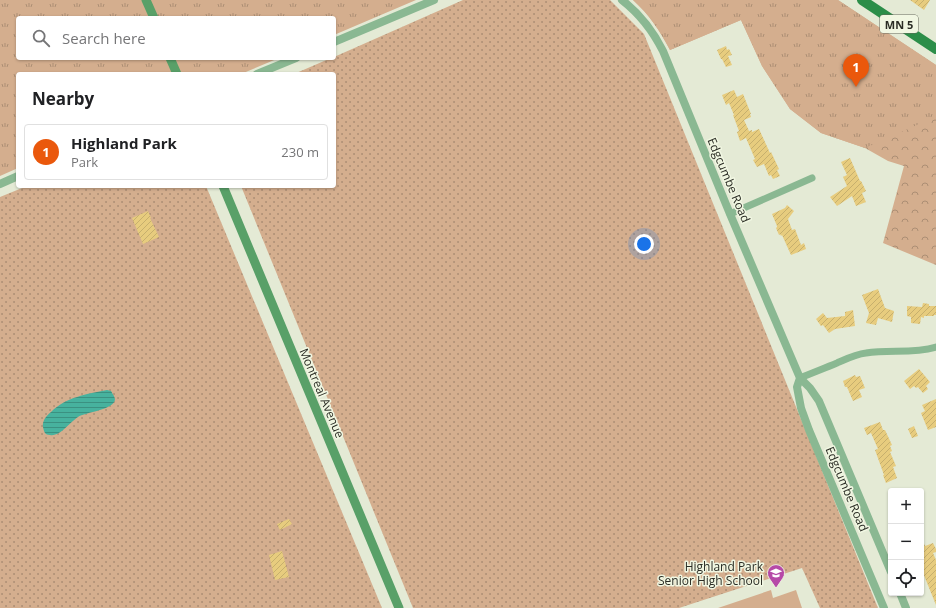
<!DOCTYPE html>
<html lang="en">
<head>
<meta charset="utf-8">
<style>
	:root { --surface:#fff; --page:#f6f6f6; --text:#202124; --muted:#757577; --line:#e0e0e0; --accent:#ea580c }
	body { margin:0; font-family:"Open Sans",sans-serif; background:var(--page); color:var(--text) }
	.controls { position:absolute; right:12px; bottom:12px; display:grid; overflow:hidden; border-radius:4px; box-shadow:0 1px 3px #0004 }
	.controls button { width:36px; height:36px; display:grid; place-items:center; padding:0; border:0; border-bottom:1px solid var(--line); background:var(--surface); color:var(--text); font:20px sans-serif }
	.you { position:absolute; left:644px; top:244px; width:14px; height:14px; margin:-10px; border:3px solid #fff; border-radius:50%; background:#1a73e8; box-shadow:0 0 0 6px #1a73e833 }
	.badge { display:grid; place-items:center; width:26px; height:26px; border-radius:50%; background:var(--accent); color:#fff; font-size:13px; font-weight:700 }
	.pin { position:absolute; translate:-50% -33px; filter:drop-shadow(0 1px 2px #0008) }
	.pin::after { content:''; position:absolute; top:21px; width:14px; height:12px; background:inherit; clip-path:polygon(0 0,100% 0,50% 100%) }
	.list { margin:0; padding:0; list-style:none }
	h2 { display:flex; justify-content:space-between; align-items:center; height:52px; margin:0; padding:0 16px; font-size:17px }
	h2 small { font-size:13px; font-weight:400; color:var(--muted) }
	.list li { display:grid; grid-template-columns:26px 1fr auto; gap:12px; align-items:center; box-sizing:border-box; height:56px; margin:0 8px 8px; padding:0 8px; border:1px solid var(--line); border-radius:4px }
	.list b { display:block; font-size:15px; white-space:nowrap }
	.list p { margin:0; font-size:13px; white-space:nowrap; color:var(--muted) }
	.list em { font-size:13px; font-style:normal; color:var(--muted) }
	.icon { flex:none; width:22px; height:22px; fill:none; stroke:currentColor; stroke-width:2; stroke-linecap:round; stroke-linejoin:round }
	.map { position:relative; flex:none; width:936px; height:608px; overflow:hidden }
	.search { position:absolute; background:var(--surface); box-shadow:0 1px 3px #0004; left:16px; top:16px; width:320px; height:44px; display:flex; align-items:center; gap:10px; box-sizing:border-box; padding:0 14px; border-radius:4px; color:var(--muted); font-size:15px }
	.panel { position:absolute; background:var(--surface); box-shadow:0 1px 3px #0004; left:16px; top:72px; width:320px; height:116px; border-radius:4px }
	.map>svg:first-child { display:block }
</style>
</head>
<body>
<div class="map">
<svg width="936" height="608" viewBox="0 0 936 608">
	<defs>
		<pattern id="grass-dots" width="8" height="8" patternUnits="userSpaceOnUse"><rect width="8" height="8" fill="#d4ae8e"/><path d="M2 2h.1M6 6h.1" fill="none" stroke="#ac8e74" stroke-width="1.8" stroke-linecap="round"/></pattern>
		<pattern id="forest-crowns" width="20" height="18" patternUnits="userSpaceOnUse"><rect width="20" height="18" fill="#d4ae8e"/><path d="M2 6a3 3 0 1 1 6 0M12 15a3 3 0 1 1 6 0" fill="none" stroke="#ac8e74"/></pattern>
		<pattern id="park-tufts" width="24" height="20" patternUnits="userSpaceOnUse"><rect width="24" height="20" fill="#d4ae8e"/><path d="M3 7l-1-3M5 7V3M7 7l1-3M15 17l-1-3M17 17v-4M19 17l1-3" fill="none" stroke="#ac8e74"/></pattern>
		<pattern id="water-rules" width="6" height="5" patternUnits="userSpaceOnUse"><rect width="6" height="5" fill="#47b29e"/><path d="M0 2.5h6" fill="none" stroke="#3b9181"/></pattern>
		<pattern id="building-hatch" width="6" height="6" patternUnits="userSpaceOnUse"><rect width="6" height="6" fill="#e7cc7e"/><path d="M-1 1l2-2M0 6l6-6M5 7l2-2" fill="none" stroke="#c6af6d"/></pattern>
	</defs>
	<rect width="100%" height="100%" fill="#e4ead5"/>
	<path fill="url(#grass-dots)" d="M 463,0 L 610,0 L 644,34 L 878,608 L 820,608 L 802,568 L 679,608 L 413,608 L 241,186 L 334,186 L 334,74 L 294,74 L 331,58 L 334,58 L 334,57 Z
		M 27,186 L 206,186 L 382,608 L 0,608 L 0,197 Z"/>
	<path fill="url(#forest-crowns)" d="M 633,0 L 838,0 L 936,65 L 936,265 L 883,243 L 904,166 L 888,161 L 865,148 L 821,133 L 790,109 L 762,66 L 741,20 L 670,50 C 659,29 650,16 633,0 Z"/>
	<path fill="url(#park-tufts)" d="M 0,0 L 416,0 L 334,35 L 334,18 L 18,18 L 18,58 L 279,58 L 241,74 L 18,74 L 18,168 L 0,176 Z
		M 633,0 L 838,0 L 936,65 L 936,119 L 935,117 L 865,148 L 821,133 L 790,109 L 762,66 L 741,20 L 670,50 C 660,31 649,14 633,0 Z"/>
	<path fill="#d4ae8e" d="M 771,590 L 773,598 L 796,590 L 802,608 L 718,608 Z"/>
	<path fill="url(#water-rules)" d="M 107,390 L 111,391 C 112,393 115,397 115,399 C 115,410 85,412 78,417 C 70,422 60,437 50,435 C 45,435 44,432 43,427 C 42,421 46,416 51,412 C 66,397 87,394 107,390 Z"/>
	<path fill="url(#building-hatch)" d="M 910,0 L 930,0 L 924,10 Z
		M 726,46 L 727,50 L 729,49 L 732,55 L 728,56 L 732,65 L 726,67 L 722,59 L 721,59 L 717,50 Z
		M 734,90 L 737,97 L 743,94 L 751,114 L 750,114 L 751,117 L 744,120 L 749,131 L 752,130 L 752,132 L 759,129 L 770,153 L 771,152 L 779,169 L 777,170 L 780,176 L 773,179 L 771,175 L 769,176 L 764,164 L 757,167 L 753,160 L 755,159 L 746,138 L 740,141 L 737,132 L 739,131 L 733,115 L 734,115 L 729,103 L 726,105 L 722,95 Z
		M 850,158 L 860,181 L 861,181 L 866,191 L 862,193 L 866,202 L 856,206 L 852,196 L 837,206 L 830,197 L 847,186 L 843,177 L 847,175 L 841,162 Z
		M 787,205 L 794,211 L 788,219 L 792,230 L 795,229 L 801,245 L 804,243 L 806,249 L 791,255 L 782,235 L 781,236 L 780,234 L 779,235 L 776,228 L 777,227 L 777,226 L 772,214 L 785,208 Z
		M 148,211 L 151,218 L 150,218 L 159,237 L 143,244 L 132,218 Z
		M 878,289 L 885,308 L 894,311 L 892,322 L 878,318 L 876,325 L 866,323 L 869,313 L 862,295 Z
		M 923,303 L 929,304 L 929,306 L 936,306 L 936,315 L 934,315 L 934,316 L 924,316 L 924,318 L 921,317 L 920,324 L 911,323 L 911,317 L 907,316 L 907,306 L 922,307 Z
		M 853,310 L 855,326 L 835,329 L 829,333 L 823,325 L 821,326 L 816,319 L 823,313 L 827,318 L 845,316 L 845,312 Z
		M 919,369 L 930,382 L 926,386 L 928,389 L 923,393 L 918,387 L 916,388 L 914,386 L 910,389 L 904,381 Z
		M 855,375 L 856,377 L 860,376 L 865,388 L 859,390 L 862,397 L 853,401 L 847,387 L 845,387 L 843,381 Z
		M 936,399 L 936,427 L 928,430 L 921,413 L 925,411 L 922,405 Z
		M 880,422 L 883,430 L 885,430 L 892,445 L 890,446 L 892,451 L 890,452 L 896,466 L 893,467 L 897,478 L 886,483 L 883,475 L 884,475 L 875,450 L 878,449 L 871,433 L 867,435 L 864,428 Z
		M 914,426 L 918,436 L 912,438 L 908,429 Z
		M 289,519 L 292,524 L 280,530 L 277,524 Z
		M 921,536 L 925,546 L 933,543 L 936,549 L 936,552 L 933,553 L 936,560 L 936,605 L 921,568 Z
		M 282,551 L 289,577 L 275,580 L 269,555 Z"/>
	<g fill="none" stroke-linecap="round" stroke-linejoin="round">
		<path stroke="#8ab892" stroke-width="7" d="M 730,214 L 812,178
			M 800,378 C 812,373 825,368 837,363 C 846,359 856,354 866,353 C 889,349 913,354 936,347"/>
		<path stroke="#8ab892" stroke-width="8" d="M 622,0 C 640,14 653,31 663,51 L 730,214 L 800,378 L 810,388 L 819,401 L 891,572
			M 334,42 L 434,0
			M 257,74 L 296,58
			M 0,184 L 18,176
			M 800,378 L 797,387 L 801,408 L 809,430 L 884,608
			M 900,593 L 906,608"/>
		<path stroke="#59a068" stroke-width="9" d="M 146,0 L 154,18
			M 170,58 L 177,74
			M 223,186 L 399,608"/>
		<path stroke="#2c8e49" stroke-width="10" d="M 862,0 L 936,49"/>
	</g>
	<defs>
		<g id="school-pin" transform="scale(0.9)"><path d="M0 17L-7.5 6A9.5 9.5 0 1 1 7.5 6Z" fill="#b649a8" stroke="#f1f7e2"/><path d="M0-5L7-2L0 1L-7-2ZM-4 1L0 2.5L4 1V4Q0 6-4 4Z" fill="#fff"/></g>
	</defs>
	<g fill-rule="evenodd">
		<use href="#school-pin" x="776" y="573"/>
	</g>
	<g text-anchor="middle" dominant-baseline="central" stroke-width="3" stroke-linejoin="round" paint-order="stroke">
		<rect fill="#f1f7e2" stroke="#66695d" stroke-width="1" x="880" y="15" width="38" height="18" rx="3"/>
		<g font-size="11" font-weight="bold" fill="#2a2c24">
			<text x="899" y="24">MN 5</text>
		</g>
		<g font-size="12" fill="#2a2c24" stroke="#f1f7e2">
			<text transform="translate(729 180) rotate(67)">Edgcumbe Road</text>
			<text transform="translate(322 393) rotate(67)">Montreal Avenue</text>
			<text transform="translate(847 489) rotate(67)">Edgcumbe Road</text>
		</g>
		<g font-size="12" fill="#2a2c24" stroke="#f1f7e2" text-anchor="end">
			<text x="763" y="566">Highland Park<tspan x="763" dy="14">Senior High School</tspan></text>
		</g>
	</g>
</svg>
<div class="controls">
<button>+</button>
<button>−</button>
<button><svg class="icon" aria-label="locate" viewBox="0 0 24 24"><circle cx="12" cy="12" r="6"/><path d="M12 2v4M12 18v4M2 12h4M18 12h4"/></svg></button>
</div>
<div class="you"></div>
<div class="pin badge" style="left:856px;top:87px">1</div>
<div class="search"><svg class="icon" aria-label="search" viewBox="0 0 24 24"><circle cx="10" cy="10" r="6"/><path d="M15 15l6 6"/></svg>Search here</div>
<section class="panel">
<h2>Nearby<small></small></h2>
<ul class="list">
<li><span class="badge">1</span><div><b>Highland Park</b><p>Park</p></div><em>230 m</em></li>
</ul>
</section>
</div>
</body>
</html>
